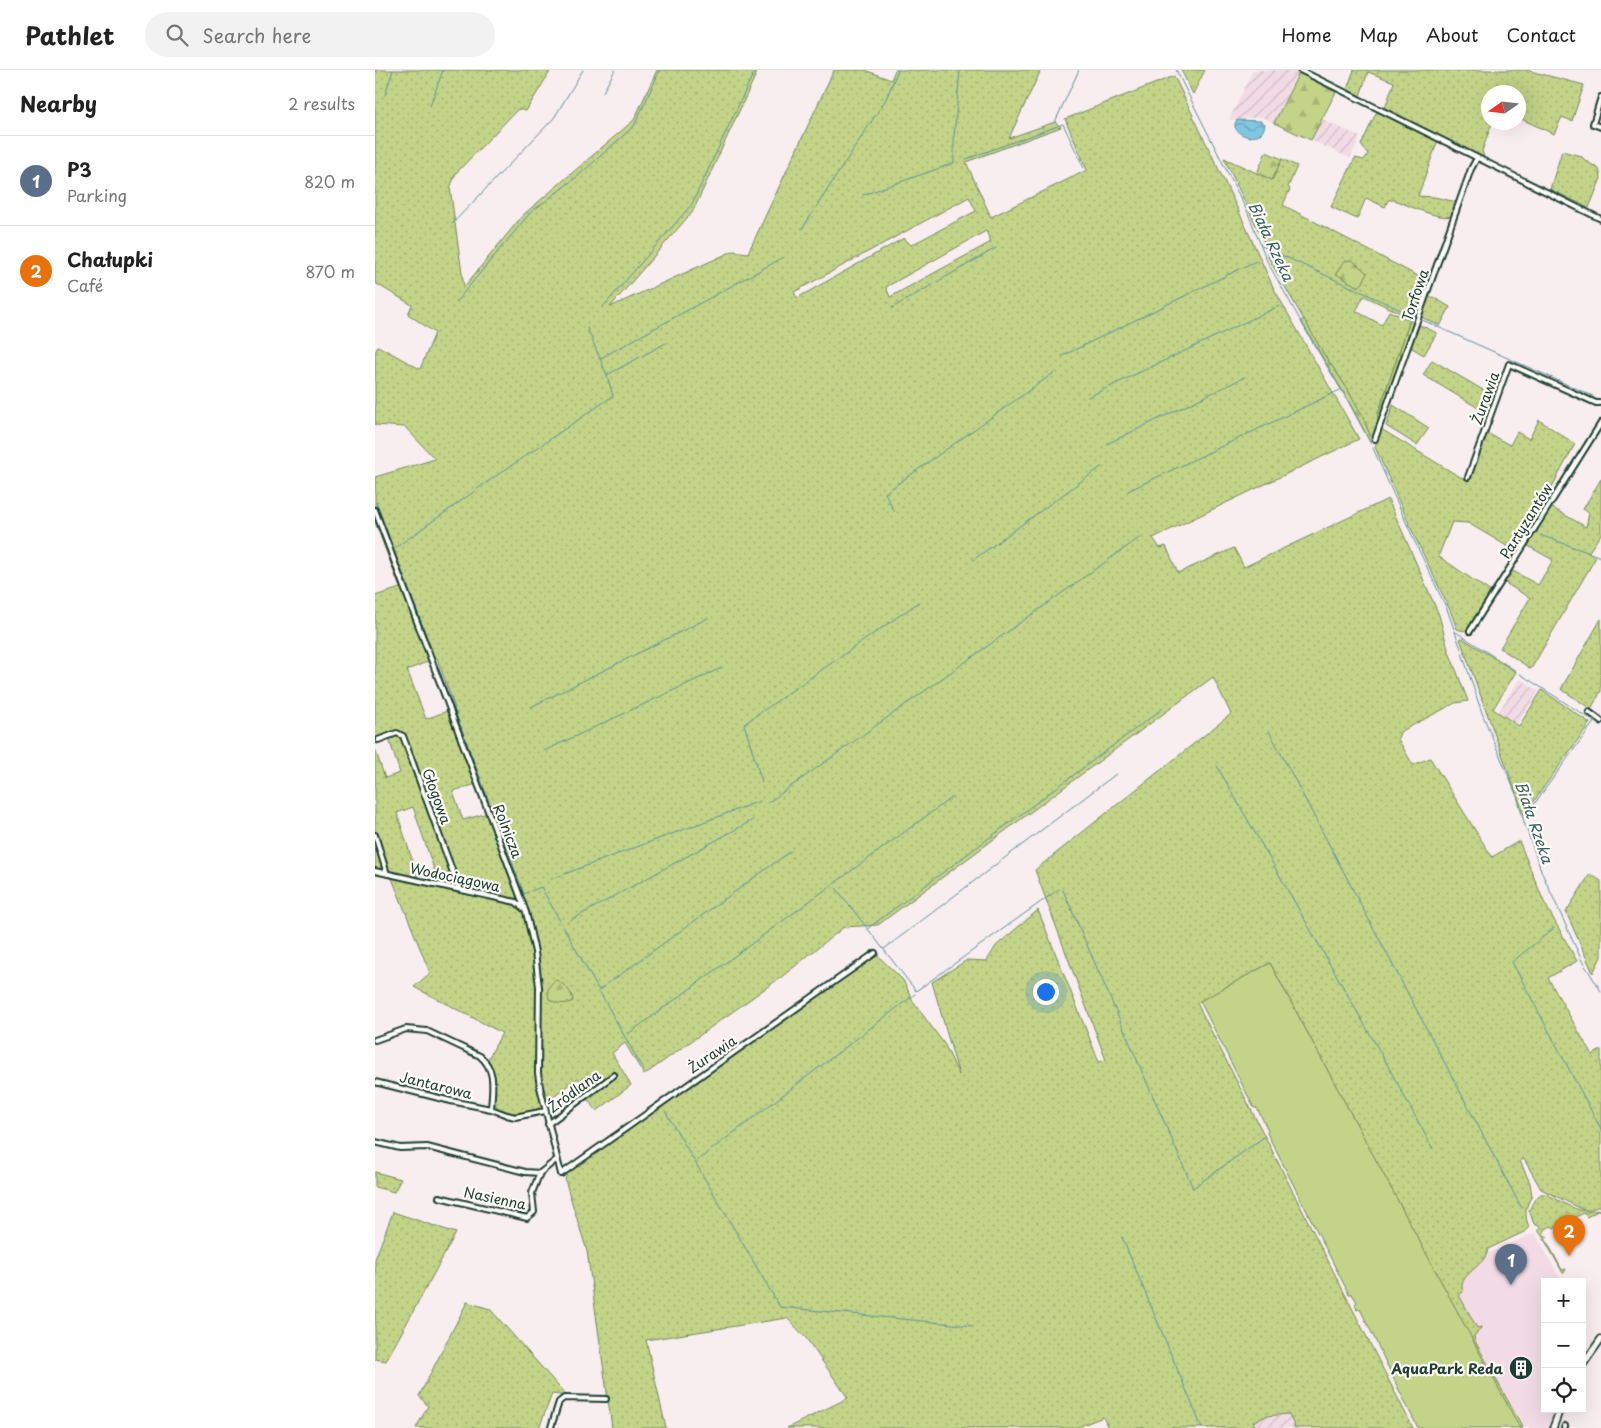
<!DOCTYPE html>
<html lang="en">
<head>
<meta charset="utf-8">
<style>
	:root { --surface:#fff; --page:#f2f2f2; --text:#222; --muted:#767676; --line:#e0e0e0; --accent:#7c3aed }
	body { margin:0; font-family:"Playpen Sans",sans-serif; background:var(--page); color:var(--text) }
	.controls { position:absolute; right:15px; bottom:15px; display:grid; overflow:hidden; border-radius:0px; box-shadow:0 5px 20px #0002 }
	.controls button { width:45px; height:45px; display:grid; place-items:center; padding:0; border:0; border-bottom:1px solid var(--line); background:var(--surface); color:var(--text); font:25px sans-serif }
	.compass { position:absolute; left:1106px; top:15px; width:45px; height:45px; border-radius:50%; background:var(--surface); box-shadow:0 5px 20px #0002; rotate:256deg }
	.you { position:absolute; left:670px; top:921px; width:18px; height:18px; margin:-12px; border:4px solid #fff; border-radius:50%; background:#1a73e8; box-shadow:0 0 0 8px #1a73e833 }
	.badge { display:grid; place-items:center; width:32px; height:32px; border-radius:50%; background:var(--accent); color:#fff; font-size:16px; font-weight:700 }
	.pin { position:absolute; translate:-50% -41px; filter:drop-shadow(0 1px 2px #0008) }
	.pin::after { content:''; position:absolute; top:26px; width:18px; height:15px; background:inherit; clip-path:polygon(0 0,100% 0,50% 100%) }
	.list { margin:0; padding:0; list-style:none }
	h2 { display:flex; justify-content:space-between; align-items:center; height:65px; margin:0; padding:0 20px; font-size:21px }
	h2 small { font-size:16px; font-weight:400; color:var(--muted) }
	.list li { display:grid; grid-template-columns:32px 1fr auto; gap:15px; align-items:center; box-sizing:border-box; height:90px; padding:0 20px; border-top:1px solid var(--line) }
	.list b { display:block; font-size:19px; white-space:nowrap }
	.list p { margin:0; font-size:16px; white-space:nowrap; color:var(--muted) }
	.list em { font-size:16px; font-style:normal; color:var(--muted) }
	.icon { flex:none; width:28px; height:28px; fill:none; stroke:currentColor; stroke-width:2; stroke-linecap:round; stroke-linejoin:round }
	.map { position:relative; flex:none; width:1226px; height:1358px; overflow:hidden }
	header { display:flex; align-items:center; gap:30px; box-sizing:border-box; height:70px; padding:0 25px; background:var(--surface); border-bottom:1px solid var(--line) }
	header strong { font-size:24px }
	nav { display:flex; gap:28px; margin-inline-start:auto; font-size:18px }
	.search { width:350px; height:45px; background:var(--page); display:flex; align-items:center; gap:12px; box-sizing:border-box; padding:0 18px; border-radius:28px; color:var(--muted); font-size:19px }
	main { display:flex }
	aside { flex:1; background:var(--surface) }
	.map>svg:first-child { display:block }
</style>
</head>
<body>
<header>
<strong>Pathlet</strong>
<div class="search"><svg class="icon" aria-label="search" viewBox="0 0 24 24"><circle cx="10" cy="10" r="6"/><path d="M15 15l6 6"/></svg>Search here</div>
<nav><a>Home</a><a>Map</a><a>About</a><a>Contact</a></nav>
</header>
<main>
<aside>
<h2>Nearby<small>2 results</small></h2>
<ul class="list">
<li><span class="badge" style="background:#5c6f8a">1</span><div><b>P3</b><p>Parking</p></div><em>820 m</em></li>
<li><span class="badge" style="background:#e8710a">2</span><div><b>Chałupki</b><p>Café</p></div><em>870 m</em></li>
</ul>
</aside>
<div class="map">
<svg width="1226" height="1358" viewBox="0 0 1226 1358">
	<defs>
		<pattern id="industrial-furrows" width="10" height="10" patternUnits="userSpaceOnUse" patternTransform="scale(1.25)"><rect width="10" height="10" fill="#f2dbe5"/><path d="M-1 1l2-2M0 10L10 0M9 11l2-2" fill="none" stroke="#cfbdc5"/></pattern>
		<pattern id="grass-dots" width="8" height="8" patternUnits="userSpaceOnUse" patternTransform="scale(1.25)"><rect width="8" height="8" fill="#c3d387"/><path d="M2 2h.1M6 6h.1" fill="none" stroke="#a7b675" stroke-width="1.8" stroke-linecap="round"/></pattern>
		<pattern id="forest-firs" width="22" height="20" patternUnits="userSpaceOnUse" patternTransform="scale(1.25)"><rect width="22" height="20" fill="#c3d387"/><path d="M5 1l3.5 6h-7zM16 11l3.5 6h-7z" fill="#a7b675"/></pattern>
		<pattern id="water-waves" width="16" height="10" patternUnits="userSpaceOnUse" patternTransform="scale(1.25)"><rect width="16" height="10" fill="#81c7e2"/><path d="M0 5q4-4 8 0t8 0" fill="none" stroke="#69a3b8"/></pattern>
	</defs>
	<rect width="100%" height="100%" fill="#f8edef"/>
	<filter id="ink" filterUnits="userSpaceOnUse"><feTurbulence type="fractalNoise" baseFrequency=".02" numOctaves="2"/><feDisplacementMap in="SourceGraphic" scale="10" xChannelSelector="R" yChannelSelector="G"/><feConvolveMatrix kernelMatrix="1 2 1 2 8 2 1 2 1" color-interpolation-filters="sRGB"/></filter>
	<g filter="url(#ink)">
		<path fill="#f2dbe5" d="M 1160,1163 L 1187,1212 L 1170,1212 L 1170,1339 L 1180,1339 L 1173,1358 L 1146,1358 L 1063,1205 Z"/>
		<path fill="url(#industrial-furrows)" d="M 878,0 L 916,0 L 924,3 L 899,53 L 887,47 L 854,50 Z
			M 947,49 L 985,67 L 975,88 L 936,70 Z
			M 1145,609 L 1164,621 L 1142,654 L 1123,642 Z
			M 914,1344 L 920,1358 L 881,1358 L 878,1352 L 892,1346 Z"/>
		<path fill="url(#grass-dots)" stroke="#71885e" fill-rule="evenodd" d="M 0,0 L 176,0 L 151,41 L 143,39 L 81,103 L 75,118 L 89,217 L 148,145 L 259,50 L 282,0 L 383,0 L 318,141 L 235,237 L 358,181 L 373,183 L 459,0 L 490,0 L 516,10 L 520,0 L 666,0 L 634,68 L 680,52 L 686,57 L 591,92 L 616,147 L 712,100 L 690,49 L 799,6 L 865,144 L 899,219 L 984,369 L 778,468 L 785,478 L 791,476 L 803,503 L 859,478 L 869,497 L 1013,429 L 1064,545 L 1073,579 L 1093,631 L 1080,633 L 1025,662 L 1023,669 L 1038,695 L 1055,688 L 1117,787 L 1144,771 L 1169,832 L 1202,891 L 1173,908 L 1217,985 L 1226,980 L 1226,1135 L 1216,1140 L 1209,1140 L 1166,1119 L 1149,1089 L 1145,1091 L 1155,1113 L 1157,1126 C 1150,1137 1149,1145 1154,1157 L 1149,1162 L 1113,1179 C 1111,1197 1081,1204 1088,1222 L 1084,1225 L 1102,1258 L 1106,1257 L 1106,1258 L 1099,1266 L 1100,1271 L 1148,1358 L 1144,1358 L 895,893 L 822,933 L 1038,1358 L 920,1358 L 914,1344 L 891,1346 L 878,1352 L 881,1358 L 733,1358 L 728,1347 L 700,1358 L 412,1358 L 473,1328 L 431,1268 L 412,1248 L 271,1270 L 291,1358 L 237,1358 L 212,1181 L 190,1110 L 192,1102 L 500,883 L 528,910 L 539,933 L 570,975 L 584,1005 L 557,912 L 592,890 L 612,891 L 621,876 L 663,840 L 724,992 L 731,990 L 660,800 L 856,644 L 838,607 L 503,855 L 469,857 L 409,905 L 269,1005 L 250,973 L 237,983 L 256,1015 L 222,1041 L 209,1025 L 213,1022 L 203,1008 L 166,1035 C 158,1046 134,1044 123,1039 C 113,1025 122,1004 113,989 L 127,963 L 39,917 L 55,903 L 14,801 L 0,798 L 0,679 L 10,708 L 25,703 L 14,669 L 0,674 L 0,526 L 25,518 L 0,452 L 0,407 L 60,389 L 30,357 L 0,355 L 0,283 L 3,276 L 45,299 L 60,263 L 33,244 L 37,235 L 0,213 ZM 594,127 L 601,141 L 536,175 L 529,168 L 422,228 L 419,222 ZM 611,161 L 616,172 L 515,227 L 511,217 ZM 62,588 L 80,638 L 51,649 L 32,600 ZM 105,713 L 116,742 L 88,750 L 78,721 ZM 38,737 L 65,817 L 65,818 L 45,814 L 22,743 Z
			M 806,0 L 830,0 L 818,24 Z
			M 979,0 L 1151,0 L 1209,15 L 1197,51 L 1187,47 L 1179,64 L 1144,48 L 1144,22 L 1114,22 L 1114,52 L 1117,53 L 1107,81 L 1109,87 L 1010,38 L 1019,12 L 993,2 L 985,26 L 972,19 Z
			M 1006,42 L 1063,70 L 1043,126 L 1059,127 L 1082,132 L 1077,146 C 1063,150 1033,135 1019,130 L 1013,130 L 1010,137 L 991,128 L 982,149 L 956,137 L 980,88 L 989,90 L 993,84 L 986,75 L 1001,43 Z
			M 1187,81 L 1206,86 L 1211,91 L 1224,99 L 1226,108 L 1214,138 L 1175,119 Z
			M 849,88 L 897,110 L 907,89 L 922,96 L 913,117 L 915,119 L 908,135 L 1054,212 L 1042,246 L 1039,245 L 1036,248 L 989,226 L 981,241 L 1007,255 L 1014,241 L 1035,250 L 1003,344 L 1003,358 L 997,370 L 987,345 L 970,315 L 948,283 L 894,189 L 888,170 Z
			M 1054,227 L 1058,227 L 1075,237 L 1065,256 L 1046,247 Z
			M 1045,255 L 1062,263 L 1049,285 L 1035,277 Z
			M 1057,290 L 1120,327 L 1115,341 L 1110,342 L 1048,305 Z
			M 1018,335 L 1054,358 L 1042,375 L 1011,356 Z
			M 1164,350 L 1200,374 L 1142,482 L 1093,453 L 1077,452 L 1063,487 L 1066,488 L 1116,522 L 1093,558 L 1089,561 L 1082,559 L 1075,540 L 1039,465 L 1000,377 L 1006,359 L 1085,407 L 1096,409 L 1112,363 L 1135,375 L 1142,362 L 1154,369 Z
			M 1226,409 L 1226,464 L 1213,483 L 1221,487 L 1156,599 L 1125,578 L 1155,528 L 1130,513 L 1138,501 L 1163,515 L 1178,490 L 1153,476 L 1176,437 L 1211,457 L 1214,443 L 1208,439 Z
			M 1226,549 L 1226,621 L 1216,639 L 1186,619 Z
			M 1087,568 L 1141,602 L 1118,639 L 1144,656 L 1167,620 L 1215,653 L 1149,745 L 1085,569 Z
			M 1215,804 L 1226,811 L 1226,887 L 1218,903 L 1191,842 Z
			M 0,1102 L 26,1109 L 19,1122 L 0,1117 Z
			M 1166,1124 L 1171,1124 C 1188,1132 1207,1147 1226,1139 L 1212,1147 L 1209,1143 L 1179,1158 L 1177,1156 L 1169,1159 L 1169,1163 L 1167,1164 L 1173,1167 L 1170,1168 L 1187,1200 L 1191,1199 L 1189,1203 L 1188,1203 L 1169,1169 L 1163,1160 L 1165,1158 L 1164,1156 L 1159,1154 L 1154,1140 L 1160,1129 Z
			M 18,1142 L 81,1163 L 11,1291 L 0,1289 L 0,1189 Z
			M 92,1232 L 115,1239 L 192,1326 L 177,1324 L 164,1358 L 41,1358 L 53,1336 L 44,1326 Z"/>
		<path fill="url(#forest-firs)" stroke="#71885e" d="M 924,3 L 961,22 L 936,70 L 899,53 Z
			M 891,82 L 907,89 L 897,110 L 882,103 Z
			M 977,190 L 992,203 L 988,213 L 983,217 L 961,204 L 969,191 Z
			M 929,249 L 948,283 L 970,315 L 987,345 L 997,370 L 995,372 L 973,330 L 926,251 Z
			M 1035,250 L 1040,254 L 1003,358 L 1003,344 Z
			M 181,910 C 190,914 197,922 198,931 C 191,935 180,934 174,929 C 172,920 173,915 181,910 Z"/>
		<path fill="#c3d387" stroke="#71885e" d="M 895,893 L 1145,1358 L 1043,1358 C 1022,1318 1005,1278 985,1239 L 982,1240 L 980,1234 L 982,1232 L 977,1224 L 974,1224 L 892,1063 L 893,1060 L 882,1038 L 879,1038 L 825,931 Z"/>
		<path fill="url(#water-waves)" stroke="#5a909c" d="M 862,50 L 885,51 L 890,54 C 887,78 851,63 862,50 Z"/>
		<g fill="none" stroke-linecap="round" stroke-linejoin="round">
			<path stroke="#5a909c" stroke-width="1" d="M 801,0 L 873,143 L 892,191 L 938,273 L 973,331 L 996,374
				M 228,22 L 240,0
				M 10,25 L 18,0
				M 55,36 L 68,0
				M 680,52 L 704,0
				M 591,89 L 688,54 L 709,98
				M 488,125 L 579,93 L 579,67 L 585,0
				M 77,154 L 179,48 L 208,0
				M 427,159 L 511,29 L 523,0
				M 887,176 L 1041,247
				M 81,232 L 155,143 L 203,106 L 259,56 L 285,0
				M 228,237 L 317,134 L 380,0
				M 517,238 L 621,178
				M 1045,249 L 1218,326
				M 212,258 L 232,305 L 291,273
				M 687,286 L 881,191
				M 224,289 L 409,187
				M 713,327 L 904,236
				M 732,374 L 870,307
				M 998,378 L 1039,470 L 1072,539 L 1086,579
				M 102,419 L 238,326 L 232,305
				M 753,421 L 965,320
				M 1,432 L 149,824 L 153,822
				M 519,441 L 510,423 L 680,302
				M 1165,465 L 1226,487
				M 20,478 L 100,421
				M 598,490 L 726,397
				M 1081,562 L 1141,601
				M 1087,583 L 1107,643 L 1143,729 L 1148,749 L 1167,803 L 1207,891 L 1226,921
				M 1145,604 L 1214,648
				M 156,637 L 333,548
				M 1215,639 L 1226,646
				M 1216,650 L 1226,656
				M 894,661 L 1146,1137
				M 169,681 L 346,598
				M 842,696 L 1008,987 L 1058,1079
				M 387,712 L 369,654 L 544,532
				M 394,732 L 764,468
				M 1149,748 L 1219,652
				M 176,809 L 385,731
				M 461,818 L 541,921 L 684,819
				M 688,820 L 818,1118 L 889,1067
				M 156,821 L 166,817 L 269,1001
				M 196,850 L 378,750
				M 1179,858 L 1137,892 L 1226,1059
				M 492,859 L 787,639
				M 509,879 L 741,704
				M 224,920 L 416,781
				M 253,964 L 576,728
				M 290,1041 L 405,1237 L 598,1256
				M 323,1090 L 540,924
				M 747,1167 L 827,1358"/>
			<g stroke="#1f3d34" stroke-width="8">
				<path id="minor" d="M 925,0 L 1226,149
					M 1226,27 L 1218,54 L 1226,57
					M 1000,369 L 1096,99 L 1102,88
					M 1093,407 L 1134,294 L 1221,333 L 1225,333
					M 0,440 L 151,842 L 160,882 L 164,917 L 163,1003 L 165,1017 L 186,1104 L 500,883
					M 1095,561 L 1226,353
					M 1214,642 L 1226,651
					M 3,670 L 22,663 L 28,666 L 84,819
					M 0,765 L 12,804
					M 0,801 L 141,832 L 150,840
					M 0,970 L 31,959 L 52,961 L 105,986 C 122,1001 117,1019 116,1039
					M 0,1012 L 76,1031 L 116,1039 L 132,1045 L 140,1047 L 170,1041
					M 173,1054 L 239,1005
					M 0,1072 L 25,1078 L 52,1077 L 150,1102 L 165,1103
					M 64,1127 L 152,1148 L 159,1142 L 157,1123 L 162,1110 L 165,1103 L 181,1090
					M 176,1357 L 184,1332 L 189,1328 L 231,1329
					M 1189,1358 L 1190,1356"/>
			</g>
			<g stroke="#1f3d34" stroke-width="9">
				<path id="secondary" d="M 1207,1296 L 1226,1269
					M 1178,1358 L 1185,1339"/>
			</g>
			<use href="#minor" stroke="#fdfcf7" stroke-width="4"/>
			<use href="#secondary" stroke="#fdfcf7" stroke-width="5.5"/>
		</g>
	</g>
	<defs>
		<g id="building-disc" transform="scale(1.25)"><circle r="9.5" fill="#1f3d34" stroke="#fdfcf7"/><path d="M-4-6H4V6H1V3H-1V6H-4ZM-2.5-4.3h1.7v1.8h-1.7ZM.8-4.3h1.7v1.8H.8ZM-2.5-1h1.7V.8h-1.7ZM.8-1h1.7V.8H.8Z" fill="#fff"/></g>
	</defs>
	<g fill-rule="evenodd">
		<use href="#building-disc" x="1146" y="1298"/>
	</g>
	<g text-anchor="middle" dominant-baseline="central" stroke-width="4.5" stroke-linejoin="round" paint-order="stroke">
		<g font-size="14" fill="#1f3d34" stroke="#fdfcf7">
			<text transform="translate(1040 225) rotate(-71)">Torfowa</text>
			<text transform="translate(1110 328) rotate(-70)">Żurawia</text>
			<text transform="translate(1151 451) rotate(-58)">Partyzantów</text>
			<text transform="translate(62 726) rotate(70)">Głogowa</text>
			<text transform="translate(133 761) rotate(69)">Rolnicza</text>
			<text transform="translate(80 807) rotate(12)">Wodociągowa</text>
			<text transform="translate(337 984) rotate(-34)">Żurawia</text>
			<text transform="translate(61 1015) rotate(14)">Jantarowa</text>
			<text transform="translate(199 1021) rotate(-36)">Źródlana</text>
			<text transform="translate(120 1128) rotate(12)">Nasienna</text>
		</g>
		<g font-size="14" font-weight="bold" fill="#1f3d34" stroke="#fdfcf7" text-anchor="end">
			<text x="1128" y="1298">AquaPark Reda</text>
		</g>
		<g font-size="15" font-style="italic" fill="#386060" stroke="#fdfcf7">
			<text transform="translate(897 171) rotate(65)">Biała Rzeka</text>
			<text transform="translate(1160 752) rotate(71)">Biała Rzeka</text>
		</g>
	</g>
</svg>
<div class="controls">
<button>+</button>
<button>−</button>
<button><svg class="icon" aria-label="locate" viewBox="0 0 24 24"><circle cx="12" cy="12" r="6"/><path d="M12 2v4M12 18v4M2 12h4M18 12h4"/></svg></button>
</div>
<svg class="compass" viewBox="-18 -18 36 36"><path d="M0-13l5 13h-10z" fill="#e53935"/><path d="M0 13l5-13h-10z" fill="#767676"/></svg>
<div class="you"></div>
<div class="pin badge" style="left:1136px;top:1215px;background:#5c6f8a">1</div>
<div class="pin badge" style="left:1194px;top:1186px;background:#e8710a">2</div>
</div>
</main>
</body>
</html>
